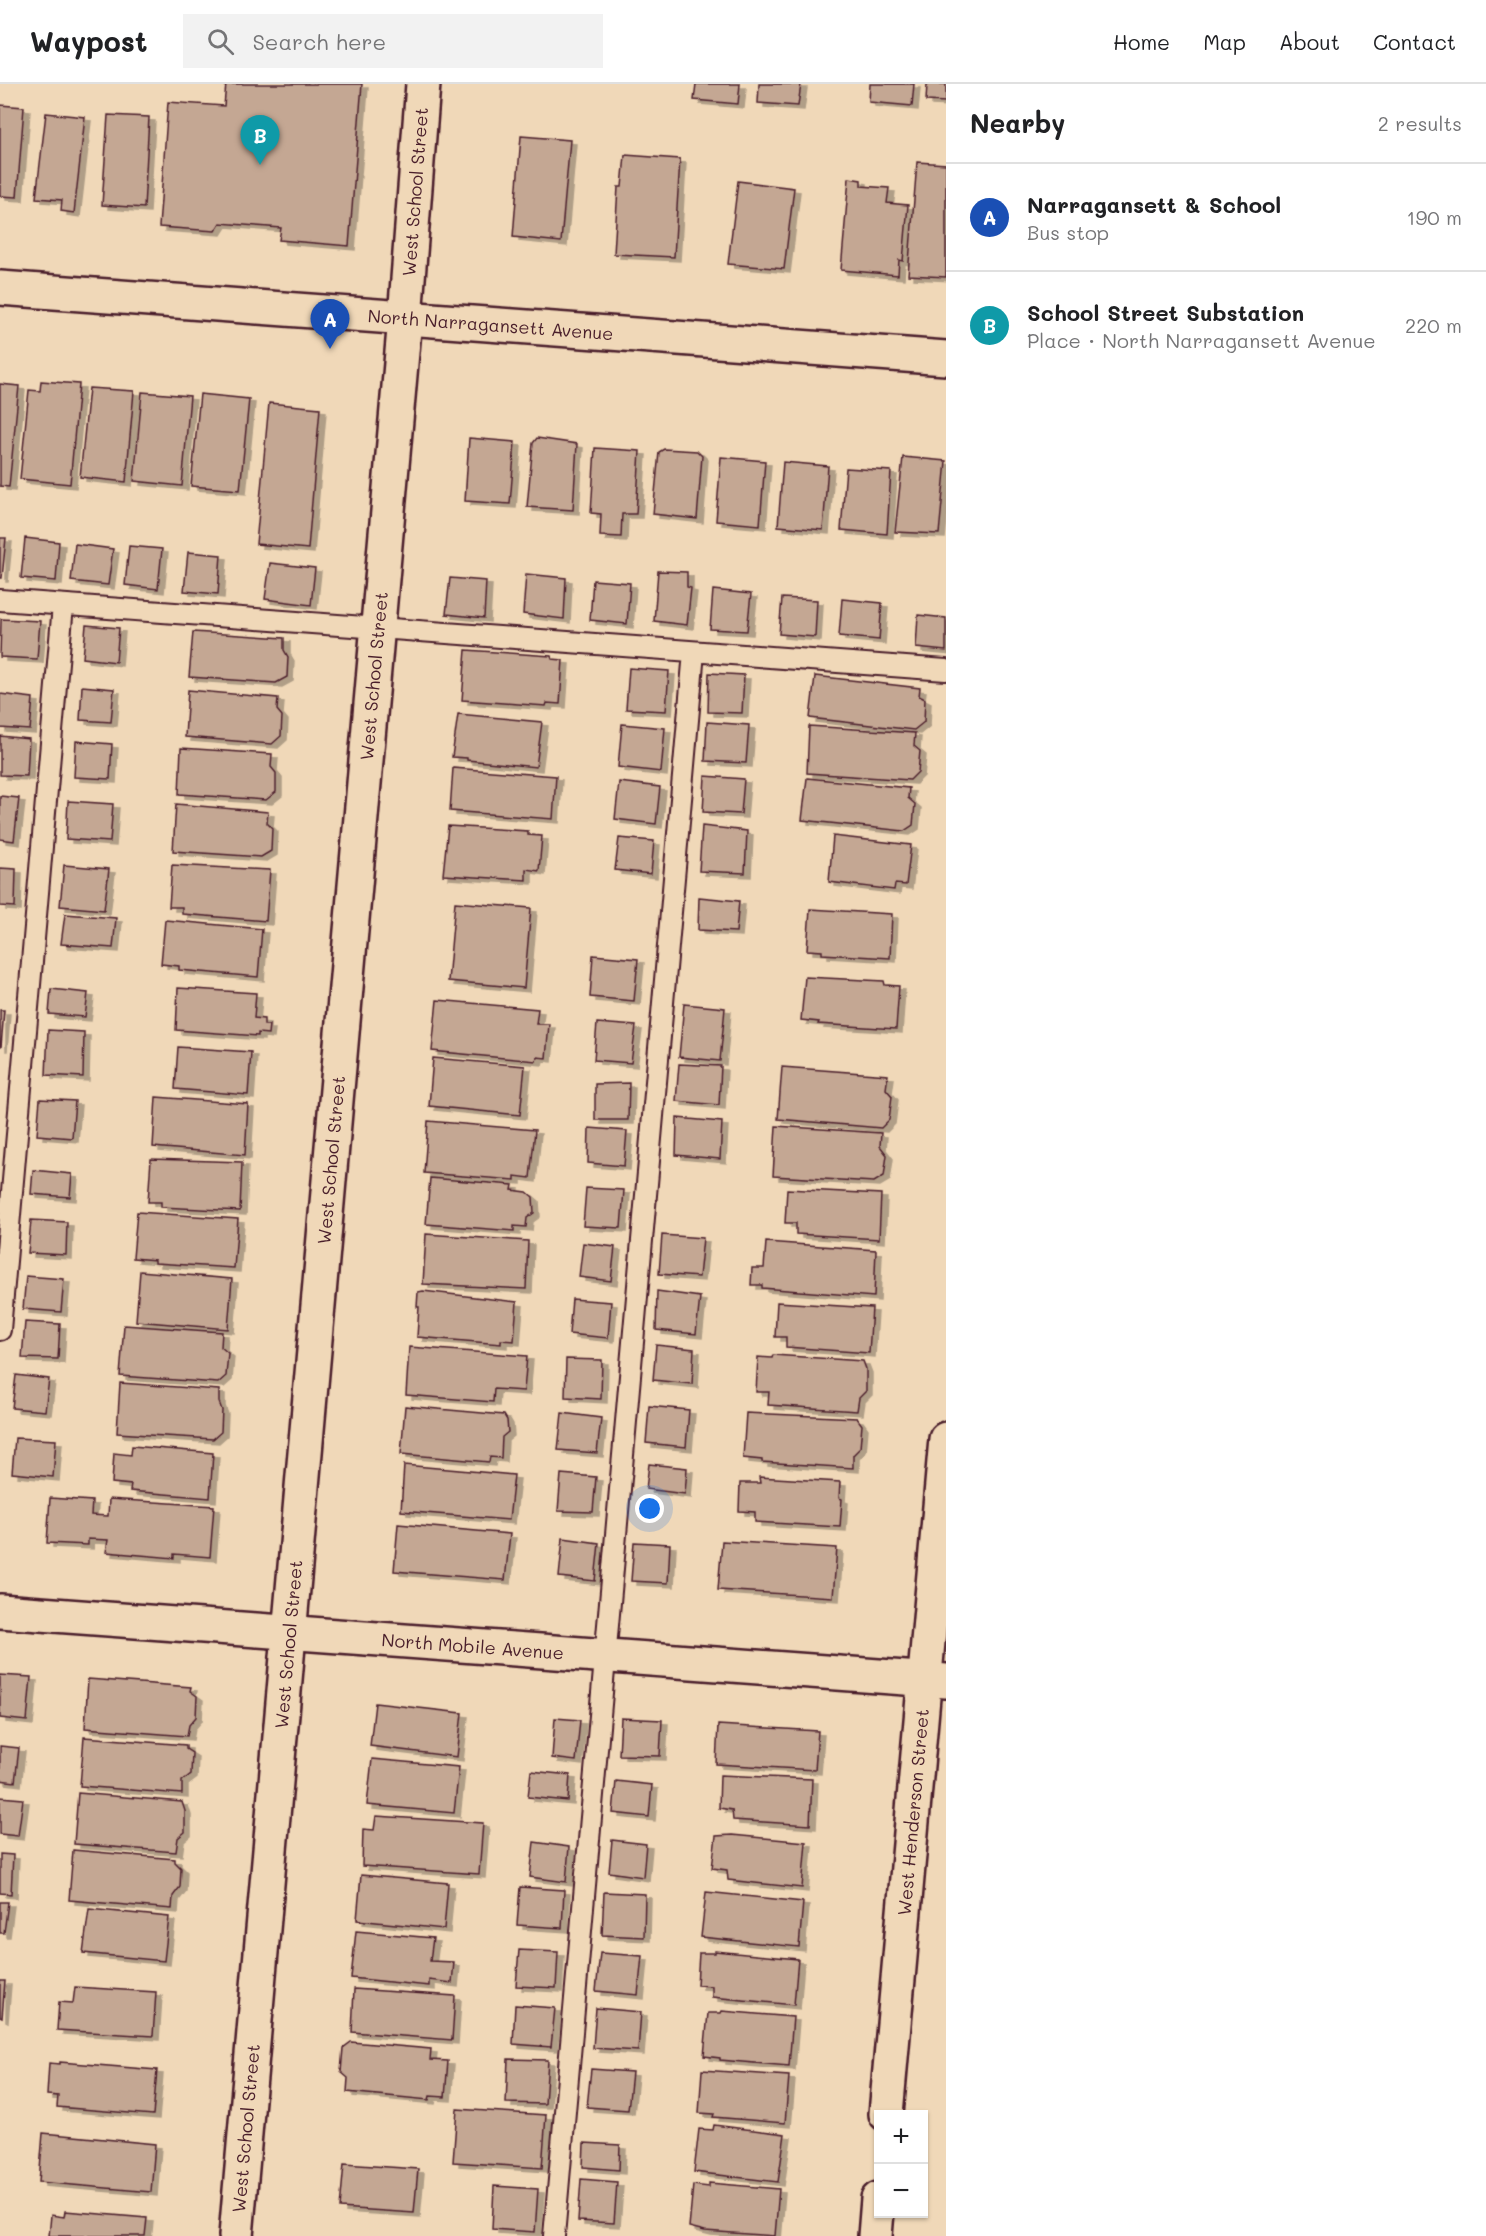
<!DOCTYPE html>
<html lang="en">
<head>
<meta charset="utf-8">
<style>
	:root { --surface:#fff; --page:#f2f2f2; --text:#202124; --muted:#757577; --line:#e0e0e0; --accent:#4a1f2b }
	body { margin:0; font-family:Mali,sans-serif; background:var(--page); color:var(--text) }
	.controls { position:absolute; right:18px; bottom:18px; display:grid; overflow:hidden; border-radius:0px; box-shadow:0 2px 4px #0004 }
	.controls button { width:54px; height:54px; display:grid; place-items:center; padding:0; border:0; border-bottom:2px solid var(--line); background:var(--surface); color:var(--text); font:30px sans-serif }
	.you { position:absolute; left:650px; top:1425px; width:21px; height:21px; margin:-15px; border:4px solid #fff; border-radius:50%; background:#1a73e8; box-shadow:0 0 0 9px #1a73e833 }
	.badge { display:grid; place-items:center; width:39px; height:39px; border-radius:50%; background:var(--accent); color:#fff; font-size:20px; font-weight:700 }
	.pin { position:absolute; translate:-50% -50px; filter:drop-shadow(0 2px 3px #0008) }
	.pin::after { content:''; position:absolute; top:32px; width:21px; height:18px; background:inherit; clip-path:polygon(0 0,100% 0,50% 100%) }
	.list { margin:0; padding:0; list-style:none }
	h2 { display:flex; justify-content:space-between; align-items:center; height:78px; margin:0; padding:0 24px; font-size:26px }
	h2 small { font-size:20px; font-weight:400; color:var(--muted) }
	.list li { display:grid; grid-template-columns:39px 1fr auto; gap:18px; align-items:center; box-sizing:border-box; height:108px; padding:0 24px; border-top:2px solid var(--line) }
	.list b { display:block; font-size:22px; white-space:nowrap }
	.list p { margin:0; font-size:20px; white-space:nowrap; color:var(--muted) }
	.list em { font-size:20px; font-style:normal; color:var(--muted) }
	.icon { flex:none; width:33px; height:33px; fill:none; stroke:currentColor; stroke-width:2; stroke-linecap:round; stroke-linejoin:round }
	.map { position:relative; flex:none; width:946px; height:2152px; overflow:hidden }
	header { display:flex; align-items:center; gap:36px; box-sizing:border-box; height:84px; padding:0 30px; background:var(--surface); border-bottom:2px solid var(--line) }
	header strong { font-size:28px }
	nav { display:flex; gap:33px; margin-inline-start:auto; font-size:21px }
	.search { width:420px; height:54px; background:var(--page); display:flex; align-items:center; gap:15px; box-sizing:border-box; padding:0 21px; border-radius:0px; color:var(--muted); font-size:22px }
	main { display:flex }
	aside { flex:1; background:var(--surface) }
	.map>svg:first-child { display:block }
</style>
</head>
<body>
<header>
<strong>Waypost</strong>
<div class="search"><svg class="icon" aria-label="search" viewBox="0 0 24 24"><circle cx="10" cy="10" r="6"/><path d="M15 15l6 6"/></svg>Search here</div>
<nav><a>Home</a><a>Map</a><a>About</a><a>Contact</a></nav>
</header>
<main>
<div class="map">
<svg width="946" height="2152" viewBox="0 0 946 2152">
	<defs>
		<filter id="shadow"><feDropShadow dx="6" dy="4" stdDeviation="0" flood-color="#0004"/></filter>
	</defs>
	<rect width="100%" height="100%" fill="#f0d8b8"/>
	<filter id="ink" filterUnits="userSpaceOnUse"><feTurbulence type="fractalNoise" baseFrequency=".0167" numOctaves="2"/><feDisplacementMap in="SourceGraphic" scale="12" xChannelSelector="R" yChannelSelector="G"/><feConvolveMatrix kernelMatrix="1 2 1 2 8 2 1 2 1" color-interpolation-filters="sRGB"/></filter>
	<g filter="url(#ink)">
		<path fill="#c4a793" stroke="#4a1f2b" stroke-width="1.5" filter="url(#shadow)" d="M 226,0 L 362,0 L 349,162 L 279,156 L 281,144 L 220,139 L 215,147 L 159,143 L 168,18 L 224,22 Z
			M 696,0 L 740,0 L 738,20 L 694,16 Z
			M 759,0 L 801,0 L 798,22 L 758,19 Z
			M 870,0 L 914,0 L 912,22 L 869,18 Z
			M 927,0 L 946,0 L 946,18 L 926,17 Z
			M 0,21 L 24,23 L 17,113 L 0,112 Z
			M 46,29 L 85,33 L 74,129 L 61,127 L 62,116 L 36,114 Z
			M 108,31 L 149,33 L 144,124 L 102,121 Z
			M 521,52 L 570,56 L 561,158 L 513,153 Z
			M 625,71 L 680,75 L 674,173 L 614,170 L 618,103 L 622,103 Z
			M 917,78 L 946,80 L 946,193 L 908,191 Z
			M 849,94 L 861,96 L 861,102 L 889,104 L 887,119 L 908,121 L 903,177 L 899,176 L 898,191 L 841,186 Z
			M 738,97 L 794,104 L 784,185 L 728,180 Z
			M 41,297 L 79,300 L 70,400 L 20,395 L 29,306 L 40,307 Z
			M 0,300 L 19,302 L 9,403 L 0,402 Z
			M 89,304 L 134,307 L 126,398 L 80,393 Z
			M 142,308 L 190,312 L 182,402 L 134,397 Z
			M 200,310 L 249,315 L 240,406 L 191,402 Z
			M 269,319 L 320,324 L 308,465 L 256,460 Z
			M 469,354 L 515,358 L 510,420 L 465,417 Z
			M 537,354 L 577,360 L 573,426 L 527,423 L 533,359 Z
			M 595,364 L 640,367 L 636,430 L 622,430 L 621,453 L 600,452 L 601,430 L 591,429 Z
			M 664,365 L 697,367 L 702,372 L 697,435 L 653,430 L 659,368 Z
			M 721,373 L 765,377 L 760,441 L 716,437 Z
			M 903,373 L 946,377 L 939,450 L 895,448 Z
			M 783,378 L 828,382 L 823,446 L 778,442 Z
			M 846,384 L 891,387 L 887,450 L 841,446 Z
			M 0,454 L 6,454 L 2,494 L 0,494 Z
			M 25,454 L 59,458 L 56,497 L 21,494 Z
			M 75,460 L 113,465 L 108,501 L 71,497 Z
			M 129,462 L 162,465 L 158,505 L 125,501 Z
			M 188,468 L 221,471 L 218,510 L 184,507 Z
			M 270,479 L 315,484 L 311,521 L 265,515 Z
			M 658,487 L 687,488 L 687,503 L 691,504 L 687,541 L 654,537 Z
			M 526,490 L 566,494 L 564,535 L 523,530 Z
			M 450,494 L 486,497 L 484,534 L 446,530 Z
			M 593,496 L 630,499 L 627,540 L 590,536 Z
			M 713,506 L 751,510 L 747,547 L 710,545 Z
			M 782,514 L 817,516 L 815,553 L 779,550 Z
			M 842,515 L 882,519 L 879,556 L 839,552 Z
			M 918,531 L 946,534 L 946,567 L 916,564 Z
			M 1,535 L 40,537 L 37,575 L 0,573 Z
			M 86,541 L 119,544 L 116,578 L 83,574 Z
			M 193,548 L 284,554 L 284,566 L 288,573 L 287,593 L 276,599 L 189,593 Z
			M 466,566 L 551,572 L 552,575 L 563,576 L 560,620 L 547,619 L 546,622 L 462,616 Z
			M 629,584 L 669,587 L 666,627 L 626,625 Z
			M 709,589 L 744,591 L 742,629 L 708,628 Z
			M 815,592 L 920,604 L 919,612 L 925,615 L 924,638 L 914,646 L 810,634 Z
			M 82,602 L 114,605 L 111,638 L 80,636 Z
			M 188,606 L 278,614 L 277,626 L 282,632 L 281,652 L 272,660 L 185,653 Z
			M 0,610 L 33,614 L 30,646 L 0,644 Z
			M 458,630 L 542,638 L 536,683 L 467,676 L 467,674 L 452,673 Z
			M 707,638 L 749,641 L 746,679 L 705,677 Z
			M 622,640 L 665,644 L 661,688 L 618,683 Z
			M 809,642 L 915,649 L 914,662 L 920,667 L 918,688 L 910,696 L 807,689 Z
			M 0,652 L 29,655 L 27,692 L 0,691 Z
			M 76,657 L 112,660 L 110,695 L 74,693 Z
			M 181,664 L 272,670 L 271,683 L 276,689 L 276,708 L 266,716 L 179,710 Z
			M 453,684 L 556,692 L 553,735 L 450,727 Z
			M 705,692 L 744,695 L 741,730 L 703,728 Z
			M 807,694 L 909,704 L 908,714 L 915,720 L 913,741 L 904,747 L 802,736 Z
			M 619,698 L 660,703 L 656,740 L 615,735 Z
			M 0,712 L 19,714 L 14,757 L 0,755 Z
			M 68,717 L 113,720 L 110,758 L 66,755 Z
			M 176,720 L 268,728 L 267,739 L 272,744 L 271,767 L 261,773 L 173,767 Z
			M 448,742 L 528,747 L 528,751 L 542,752 L 539,787 L 526,785 L 526,796 L 443,791 Z
			M 702,742 L 747,747 L 745,789 L 699,787 Z
			M 833,752 L 911,761 L 906,801 L 895,800 L 894,806 L 829,798 Z
			M 619,754 L 654,757 L 651,790 L 615,786 Z
			M 64,781 L 109,785 L 104,826 L 60,822 Z
			M 172,781 L 270,786 L 266,837 L 182,830 L 182,823 L 169,823 Z
			M 0,784 L 16,785 L 15,823 L 0,822 Z
			M 699,813 L 739,817 L 736,848 L 698,846 Z
			M 455,818 L 531,824 L 524,904 L 448,897 Z
			M 810,825 L 892,830 L 890,874 L 822,870 L 822,867 L 807,866 Z
			M 65,830 L 116,834 L 113,864 L 61,860 Z
			M 165,836 L 262,845 L 258,893 L 179,886 L 179,882 L 161,880 Z
			M 593,871 L 638,875 L 634,917 L 590,913 Z
			M 805,893 L 884,897 L 885,901 L 899,902 L 896,945 L 818,940 L 819,938 L 801,936 Z
			M 178,904 L 256,909 L 254,934 L 264,935 L 264,941 L 269,941 L 268,950 L 258,949 L 258,952 L 176,946 Z
			M 51,905 L 88,909 L 85,933 L 49,930 Z
			M 437,916 L 538,925 L 536,940 L 549,940 L 546,974 L 537,973 L 536,977 L 432,967 Z
			M 684,920 L 725,924 L 720,977 L 679,973 Z
			M 0,926 L 4,926 L 1,963 L 0,963 Z
			M 597,939 L 636,942 L 631,979 L 594,976 Z
			M 48,946 L 84,948 L 83,993 L 46,991 Z
			M 178,963 L 251,968 L 248,1011 L 175,1005 Z
			M 433,974 L 525,982 L 520,1031 L 429,1022 Z
			M 679,980 L 721,982 L 719,1021 L 676,1017 Z
			M 782,983 L 888,991 L 886,1005 L 892,1012 L 889,1036 L 881,1044 L 778,1035 Z
			M 629,999 L 628,1036 L 595,1036 L 595,1000 Z
			M 156,1013 L 248,1020 L 245,1071 L 153,1063 Z
			M 40,1015 L 75,1017 L 72,1054 L 37,1051 Z
			M 677,1034 L 722,1038 L 720,1075 L 676,1071 Z
			M 428,1037 L 535,1046 L 530,1094 L 515,1092 L 515,1096 L 424,1089 Z
			M 776,1042 L 881,1049 L 880,1062 L 887,1071 L 884,1092 L 874,1098 L 773,1092 Z
			M 589,1044 L 627,1047 L 624,1082 L 588,1079 Z
			M 151,1075 L 242,1078 L 240,1127 L 161,1123 L 161,1118 L 148,1118 Z
			M 33,1086 L 72,1090 L 70,1113 L 31,1110 Z
			M 430,1094 L 513,1101 L 512,1106 L 527,1108 L 533,1113 L 534,1129 L 527,1134 L 526,1143 L 514,1142 L 514,1147 L 426,1140 Z
			M 586,1104 L 624,1106 L 621,1144 L 583,1142 Z
			M 787,1105 L 881,1110 L 879,1155 L 796,1150 L 796,1139 L 785,1139 Z
			M 137,1128 L 238,1135 L 234,1184 L 155,1179 L 155,1176 L 133,1174 Z
			M 31,1136 L 67,1138 L 66,1171 L 28,1169 Z
			M 426,1150 L 528,1157 L 526,1205 L 423,1200 Z
			M 662,1151 L 703,1154 L 699,1193 L 659,1190 Z
			M 766,1158 L 876,1166 L 874,1213 L 762,1204 L 762,1201 L 751,1201 L 752,1184 L 764,1184 Z
			M 583,1159 L 615,1163 L 611,1197 L 579,1193 Z
			M 140,1187 L 232,1195 L 228,1245 L 136,1237 Z
			M 26,1192 L 64,1195 L 61,1228 L 23,1225 Z
			M 423,1207 L 517,1218 L 514,1257 L 501,1256 L 501,1260 L 417,1253 L 419,1223 L 417,1223 L 418,1208 Z
			M 657,1207 L 700,1213 L 696,1250 L 656,1246 Z
			M 572,1215 L 611,1218 L 608,1254 L 569,1250 Z
			M 777,1218 L 872,1224 L 869,1269 L 786,1263 L 786,1253 L 775,1253 Z
			M 25,1238 L 60,1240 L 58,1275 L 22,1274 Z
			M 124,1241 L 222,1248 L 221,1263 L 228,1269 L 226,1292 L 218,1299 L 120,1292 Z
			M 656,1261 L 694,1265 L 692,1300 L 653,1296 Z
			M 409,1263 L 527,1272 L 524,1307 L 494,1305 L 493,1318 L 406,1311 Z
			M 773,1271 L 863,1277 L 866,1285 L 866,1307 L 859,1314 L 857,1327 L 768,1321 L 769,1308 L 756,1308 L 758,1273 L 772,1274 Z
			M 566,1275 L 602,1276 L 601,1315 L 565,1313 Z
			M 16,1291 L 49,1295 L 45,1327 L 12,1324 Z
			M 120,1299 L 219,1306 L 219,1318 L 222,1326 L 221,1348 L 213,1355 L 117,1349 Z
			M 405,1322 L 504,1331 L 507,1336 L 508,1348 L 502,1353 L 501,1374 L 490,1373 L 489,1378 L 401,1370 Z
			M 649,1322 L 689,1326 L 686,1363 L 646,1359 Z
			M 562,1329 L 601,1334 L 597,1369 L 558,1366 Z
			M 746,1329 L 857,1334 L 862,1341 L 860,1364 L 853,1371 L 853,1384 L 762,1378 L 762,1376 L 743,1374 Z
			M 15,1354 L 56,1356 L 53,1393 L 12,1389 Z
			M 132,1362 L 213,1369 L 210,1414 L 130,1407 L 131,1401 L 112,1399 L 114,1369 L 131,1371 Z
			M 649,1380 L 687,1384 L 685,1410 L 646,1405 Z
			M 404,1381 L 514,1391 L 509,1436 L 401,1427 Z
			M 561,1390 L 596,1393 L 593,1428 L 558,1427 Z
			M 759,1393 L 840,1398 L 839,1414 L 842,1415 L 840,1443 L 755,1438 L 755,1428 L 739,1427 L 740,1399 L 760,1399 Z
			M 50,1414 L 92,1417 L 91,1431 L 108,1432 L 109,1415 L 214,1422 L 210,1473 L 174,1470 L 174,1474 L 106,1468 L 108,1456 L 88,1455 L 88,1461 L 47,1459 Z
			M 398,1440 L 510,1450 L 505,1496 L 394,1487 Z
			M 563,1454 L 599,1459 L 595,1497 L 559,1493 Z
			M 722,1457 L 837,1464 L 833,1513 L 718,1506 Z
			M 634,1458 L 670,1460 L 668,1499 L 631,1497 Z
			M 0,1591 L 31,1593 L 27,1637 L 0,1634 Z
			M 88,1595 L 191,1603 L 190,1607 L 197,1612 L 196,1633 L 189,1641 L 187,1652 L 85,1644 Z
			M 375,1619 L 462,1629 L 457,1673 L 370,1662 Z
			M 555,1634 L 580,1636 L 576,1677 L 552,1674 Z
			M 621,1634 L 662,1636 L 660,1672 L 619,1671 Z
			M 718,1641 L 818,1647 L 815,1686 L 716,1680 Z
			M 84,1653 L 186,1661 L 186,1665 L 192,1669 L 191,1690 L 182,1697 L 182,1710 L 80,1702 Z
			M 0,1662 L 19,1664 L 15,1698 L 0,1696 Z
			M 372,1675 L 459,1683 L 454,1729 L 367,1721 Z
			M 531,1687 L 570,1691 L 568,1717 L 528,1713 Z
			M 720,1691 L 812,1695 L 810,1741 L 733,1736 L 732,1726 L 719,1724 Z
			M 616,1697 L 652,1701 L 649,1733 L 613,1729 Z
			M 78,1709 L 182,1718 L 185,1727 L 185,1748 L 178,1754 L 176,1768 L 74,1760 Z
			M 0,1713 L 23,1715 L 18,1752 L 0,1750 Z
			M 376,1732 L 483,1739 L 479,1790 L 362,1782 L 363,1745 L 374,1746 Z
			M 732,1751 L 806,1758 L 802,1804 L 728,1796 L 727,1786 L 712,1784 L 716,1752 Z
			M 612,1756 L 646,1760 L 643,1793 L 609,1788 Z
			M 534,1758 L 569,1763 L 566,1798 L 530,1793 Z
			M 73,1766 L 175,1775 L 175,1778 L 181,1784 L 180,1803 L 173,1812 L 172,1825 L 69,1816 Z
			M 0,1770 L 13,1771 L 11,1810 L 0,1809 Z
			M 361,1791 L 448,1799 L 444,1845 L 357,1836 Z
			M 520,1803 L 564,1806 L 562,1844 L 517,1841 Z
			M 604,1808 L 645,1810 L 644,1853 L 602,1851 Z
			M 706,1808 L 803,1818 L 799,1863 L 701,1853 Z
			M 0,1818 L 8,1818 L 4,1849 L 0,1849 Z
			M 89,1825 L 169,1833 L 164,1877 L 83,1869 Z
			M 356,1847 L 433,1854 L 430,1877 L 454,1878 L 452,1899 L 429,1896 L 429,1902 L 351,1894 Z
			M 519,1866 L 558,1868 L 556,1904 L 516,1902 Z
			M 715,1867 L 798,1875 L 794,1921 L 712,1913 L 712,1902 L 697,1901 L 699,1869 L 715,1869 Z
			M 600,1869 L 642,1872 L 638,1911 L 596,1907 Z
			M 0,1897 L 5,1897 L 2,1934 L 0,1933 Z
			M 75,1903 L 156,1908 L 153,1952 L 57,1946 L 59,1918 L 73,1919 Z
			M 354,1905 L 455,1912 L 452,1956 L 352,1948 Z
			M 515,1921 L 555,1924 L 551,1963 L 513,1960 Z
			M 596,1924 L 641,1928 L 638,1967 L 593,1964 Z
			M 722,1927 L 793,1933 L 789,1982 L 720,1976 L 720,1974 L 704,1972 L 708,1929 L 721,1929 Z
			M 351,1958 L 431,1965 L 430,1976 L 448,1977 L 445,2013 L 430,2012 L 429,2016 L 347,2008 L 348,1994 L 341,1988 L 343,1964 Z
			M 508,1975 L 548,1976 L 545,2020 L 506,2019 Z
			M 60,1978 L 157,1986 L 153,2031 L 57,2023 L 58,2012 L 47,2011 L 49,1979 L 60,1980 Z
			M 591,1985 L 632,1988 L 628,2026 L 587,2023 Z
			M 702,1986 L 789,1992 L 785,2039 L 713,2033 L 714,2030 L 699,2029 Z
			M 457,2025 L 546,2031 L 542,2084 L 453,2078 Z
			M 714,2041 L 785,2050 L 778,2098 L 694,2088 L 699,2045 L 713,2046 Z
			M 43,2049 L 155,2060 L 151,2108 L 39,2098 Z
			M 584,2059 L 620,2061 L 619,2086 L 583,2083 Z
			M 344,2080 L 418,2085 L 414,2129 L 340,2124 Z
			M 581,2095 L 617,2098 L 614,2139 L 578,2137 Z
			M 709,2099 L 779,2105 L 775,2152 L 705,2147 L 689,2143 L 693,2101 L 709,2103 Z
			M 494,2102 L 538,2105 L 535,2148 L 492,2145 Z
			M 65,2127 L 147,2134 L 145,2152 L 49,2152 L 51,2131 L 64,2133 Z"/>
		<g fill="none" stroke-linecap="round" stroke-linejoin="round">
			<g stroke="#4a1f2b" stroke-width="24">
				<path id="lane" d="M 0,516 L 946,586
					M 0,1246 L 63,521
					M 554,2152 L 694,568"/>
			</g>
			<g stroke="#4a1f2b" stroke-width="38">
				<g id="street">
					<path id="s1" d="M 0,1527 L 946,1597"/>
					<path id="s2" d="M 886,2030 L 946,1355"/>
					<path id="s3" d="M 236,2152 L 405,234 L 423,0"/>
					<path d="M 875,2152 L 878,2115"/>
				</g>
			</g>
			<g stroke="#4a1f2b" stroke-width="38">
				<g id="secondary">
					<path id="s4" d="M 0,204 L 946,274"/>
				</g>
			</g>
			<use href="#lane" stroke="#f0d8b8" stroke-width="20"/>
			<use href="#street" stroke="#f0d8b8" stroke-width="33"/>
			<use href="#secondary" stroke="#f0d8b8" stroke-width="33"/>
		</g>
	</g>
	<g text-anchor="middle" dominant-baseline="central" stroke-width="4.5" stroke-linejoin="round" paint-order="stroke">
		<g font-size="18" fill="#4a1f2b" stroke="#f0d8b8">
			<text stroke="none"><textPath href="#s3" startOffset="2052">West School Street</textPath></text>
			<text stroke="none"><textPath href="#s4" startOffset="492">North Narragansett Avenue</textPath></text>
			<text stroke="none"><textPath href="#s3" startOffset="1566">West School Street</textPath></text>
			<text stroke="none"><textPath href="#s3" startOffset="1080">West School Street</textPath></text>
			<text stroke="none"><textPath href="#s3" startOffset="594">West School Street</textPath></text>
			<text stroke="none"><textPath href="#s1" startOffset="474">North Mobile Avenue</textPath></text>
			<text stroke="none"><textPath href="#s2" startOffset="303">West Henderson Street</textPath></text>
			<text stroke="none"><textPath href="#s3" startOffset="108">West School Street</textPath></text>
		</g>
	</g>
</svg>
<div class="controls">
<button>+</button>
<button>−</button>
</div>
<div class="you"></div>
<div class="pin badge" style="left:330px;top:265px;background:#1a4fb4">A</div>
<div class="pin badge" style="left:260px;top:81px;background:#0f9aa8">B</div>
</div>
<aside>
<h2>Nearby<small>2 results</small></h2>
<ul class="list">
<li><span class="badge" style="background:#1a4fb4">A</span><div><b>Narragansett &amp; School</b><p>Bus stop</p></div><em>190 m</em></li>
<li><span class="badge" style="background:#0f9aa8">B</span><div><b>School Street Substation</b><p>Place · North Narragansett Avenue</p></div><em>220 m</em></li>
</ul>
</aside>
</main>
</body>
</html>
